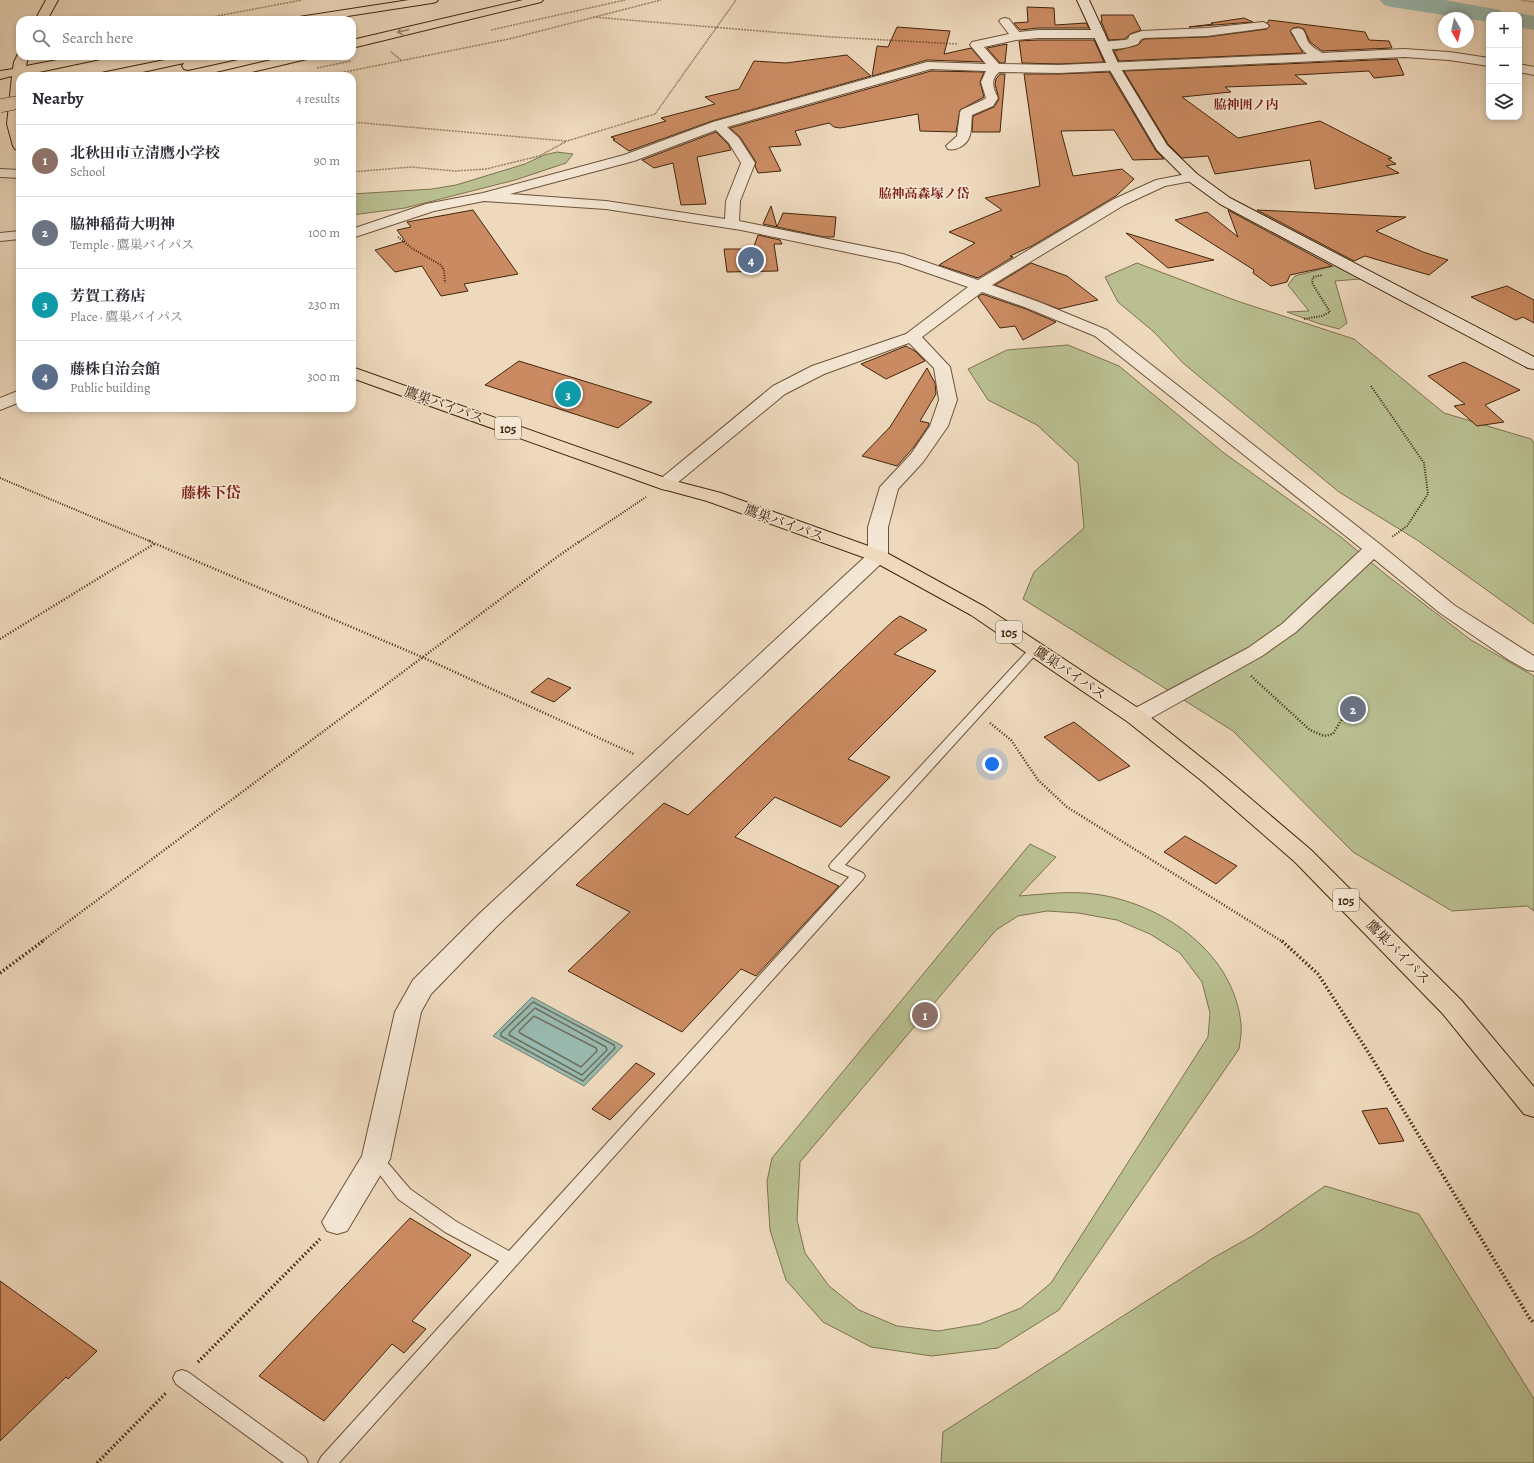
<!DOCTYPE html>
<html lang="en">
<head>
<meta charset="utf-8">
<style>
	:root { --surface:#fff; --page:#f2f2f3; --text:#2b2b33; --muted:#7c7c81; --line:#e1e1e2; --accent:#d93025 }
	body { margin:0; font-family:Alegreya,"Noto Serif JP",serif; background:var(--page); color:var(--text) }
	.controls { position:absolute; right:12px; top:12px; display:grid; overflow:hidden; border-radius:8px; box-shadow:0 2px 6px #0003 }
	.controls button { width:36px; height:36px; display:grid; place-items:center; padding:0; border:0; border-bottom:1px solid var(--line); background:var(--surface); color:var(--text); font:20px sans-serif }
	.compass { position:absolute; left:1438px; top:12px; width:36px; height:36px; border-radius:50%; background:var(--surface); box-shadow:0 2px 6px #0003; rotate:172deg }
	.you { position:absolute; left:992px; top:764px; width:14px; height:14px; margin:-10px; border:3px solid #fff; border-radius:50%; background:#1a73e8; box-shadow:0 0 0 6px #1a73e833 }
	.badge { display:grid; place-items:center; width:26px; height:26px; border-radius:50%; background:var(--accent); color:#fff; font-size:13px; font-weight:700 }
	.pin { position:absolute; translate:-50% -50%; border:2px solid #fff; box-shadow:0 1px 4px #0006 }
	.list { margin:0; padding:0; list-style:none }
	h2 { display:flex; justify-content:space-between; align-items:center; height:52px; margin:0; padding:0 16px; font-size:17px }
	h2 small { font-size:13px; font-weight:400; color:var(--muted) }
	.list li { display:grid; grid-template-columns:26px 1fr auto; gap:12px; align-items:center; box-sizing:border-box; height:72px; padding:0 16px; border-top:1px solid var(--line) }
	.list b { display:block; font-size:15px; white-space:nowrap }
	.list p { margin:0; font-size:13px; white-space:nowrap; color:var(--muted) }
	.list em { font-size:13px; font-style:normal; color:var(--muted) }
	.icon { flex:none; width:22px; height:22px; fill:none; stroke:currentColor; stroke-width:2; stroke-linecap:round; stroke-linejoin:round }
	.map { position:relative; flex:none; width:1534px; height:1463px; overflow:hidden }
	.search { position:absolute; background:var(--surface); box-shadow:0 2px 6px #0003; left:16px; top:16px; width:340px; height:44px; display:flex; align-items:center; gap:10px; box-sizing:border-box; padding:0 14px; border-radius:12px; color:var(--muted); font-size:15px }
	.panel { position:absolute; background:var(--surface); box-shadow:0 2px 6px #0003; left:16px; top:72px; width:340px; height:340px; border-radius:12px }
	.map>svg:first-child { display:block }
</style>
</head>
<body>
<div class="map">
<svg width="1534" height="1463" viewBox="0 0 1534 1463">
	<rect width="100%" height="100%" fill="#eed9bd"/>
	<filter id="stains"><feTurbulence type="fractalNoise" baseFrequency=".005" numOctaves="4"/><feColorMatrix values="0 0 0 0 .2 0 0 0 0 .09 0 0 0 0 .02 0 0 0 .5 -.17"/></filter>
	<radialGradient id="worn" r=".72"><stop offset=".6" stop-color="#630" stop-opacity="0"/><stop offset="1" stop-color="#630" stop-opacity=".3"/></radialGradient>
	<path fill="#b9bf91" stroke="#7e724e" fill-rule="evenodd" d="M 557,152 L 573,154 L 566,163 L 515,180 L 405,208 L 352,215 L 352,194 L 432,189 L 456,185 L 525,164 L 544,155 Z
		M 1137,263 L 1237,301 L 1354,339 L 1444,413 L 1531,439 L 1534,443 L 1534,624 L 1417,540 L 1339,492 L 1183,363 L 1154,332 L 1118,302 L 1105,277 Z
		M 1337,265 L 1360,279 L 1335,281 L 1347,323 L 1339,329 L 1320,324 L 1287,312 L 1309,311 L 1288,285 L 1295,276 Z
		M 1068,345 L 1119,366 L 1224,453 L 1341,537 L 1385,574 L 1471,640 L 1534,676 L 1534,911 L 1527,906 L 1452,911 L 1353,852 L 1233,731 L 1023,599 L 1034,572 L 1084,528 L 1078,463 L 1037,425 L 988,400 L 968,369 L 1007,350 Z
		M 1030,844 L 1056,857 L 1019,896 C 1047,894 1073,890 1101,895 C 1166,906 1234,954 1241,1024 C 1242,1032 1240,1041 1239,1049 L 1059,1310 L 998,1348 L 932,1356 L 871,1347 L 823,1322 L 786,1280 L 770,1230 L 767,1181 L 772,1158 ZM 1047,911 L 1078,913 L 1117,920 L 1150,934 L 1180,953 L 1202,982 L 1210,1013 L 1208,1037 L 1051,1283 L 1021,1308 L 980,1324 L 938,1331 L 897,1326 L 859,1310 L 829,1286 L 805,1253 L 797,1220 L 800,1162 L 996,930 L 1018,916 Z
		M 1325,1186 L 1419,1214 L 1534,1399 L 1534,1463 L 941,1463 L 943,1432 L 1213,1258 L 1254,1235 Z"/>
	<path fill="#99bab1" stroke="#767f6f" d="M 532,997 L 623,1046 L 584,1086 L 493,1036 Z"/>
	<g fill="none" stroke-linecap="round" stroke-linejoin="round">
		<path stroke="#6e705e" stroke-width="1.5" d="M 533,1002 L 614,1045 L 615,1048 L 583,1081 L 501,1036 L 501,1033 Z
			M 535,1008 L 606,1047 L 607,1050 L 582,1075 L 509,1035 L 510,1032 Z
			M 534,1016 L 596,1048 L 597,1051 L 581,1067 L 520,1033 L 519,1031 Z"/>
		<path fill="#99bab1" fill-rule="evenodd" d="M 1380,0 L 1445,0 L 1500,10 L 1503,15 L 1489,15 L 1489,22 L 1392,7 L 1384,5 Z
			M 1519,13 L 1534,16 L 1534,30 L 1519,27 L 1519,15 L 1510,15 Z"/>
	</g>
	<path fill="#cb8b62" stroke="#42260c" d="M 1027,7 L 1054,8 L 1055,25 L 1086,23 L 1089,28 L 1038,28 L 1020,30 L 1014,23 L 1028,22 Z
		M 1101,15 L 1133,15 L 1141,30 L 1130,34 L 1125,39 L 1109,40 L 1101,21 L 1102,21 Z
		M 1244,18 L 1253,22 L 1189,27 L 1213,24 L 1211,23 Z
		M 1269,20 L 1365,32 L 1369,40 L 1389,41 L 1392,48 L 1322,51 L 1310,42 L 1304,29 L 1298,27 L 1293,28 L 1290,31 L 1303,53 L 1119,61 L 1114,51 L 1138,45 L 1144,39 L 1207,37 L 1267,29 L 1270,26 L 1267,23 Z
		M 897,27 L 950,31 L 944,54 L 971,48 L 983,62 L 927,60 L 872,76 L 877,46 L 888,47 Z
		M 1038,40 L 1094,40 L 1104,62 L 1059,64 L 1022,63 L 1019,41 Z
		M 1007,44 L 1005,63 L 1000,63 L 987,48 Z
		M 847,55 L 871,76 L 712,121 L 629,151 L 613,140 L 615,139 L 611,137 L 666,121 L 661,118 L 715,104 L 705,97 L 739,89 L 754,61 L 786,63 Z
		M 1397,59 L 1404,75 L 1374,78 L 1369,71 L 1295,75 L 1307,84 L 1225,87 L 1231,92 L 1182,97 L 1238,138 L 1320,121 L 1392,158 L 1388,159 L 1396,164 L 1386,166 L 1399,173 L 1315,189 L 1310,160 L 1215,174 L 1208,156 L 1182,158 L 1168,144 L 1124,71 Z
		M 931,71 L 984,72 L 980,82 L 984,97 L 960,110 L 956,132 L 920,131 L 918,114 L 840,128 L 834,127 L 829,123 L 795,131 L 801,145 L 769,147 L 781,171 L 758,173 L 755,166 L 756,162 L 740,137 L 730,128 Z
		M 1109,72 L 1156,151 L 1164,159 L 1133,160 L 1114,130 L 1061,131 L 1073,176 L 1122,169 L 1134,179 L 1116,196 L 1032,246 L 1010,256 L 1013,257 L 978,278 L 939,265 L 975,243 L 949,232 L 1002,210 L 985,198 L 1040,186 L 1024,74 L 1059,74 Z
		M 1000,74 L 1005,74 L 1000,132 L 972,132 L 973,116 L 994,107 L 999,99 L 995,84 L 996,79 Z
		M 716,132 L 728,144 L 731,150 L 697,157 L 706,204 L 681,205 L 673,163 L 654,168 L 642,160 Z
		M 771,206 L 777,227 L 783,213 L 836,217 L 834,237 L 824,237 L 763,224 Z
		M 473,210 L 518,274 L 464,284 L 468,291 L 441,296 L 422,266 L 395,272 L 375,250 L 405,241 L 397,230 L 411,227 L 407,222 Z
		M 1228,210 L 1332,266 L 1290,275 L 1287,282 L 1271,286 L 1253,273 L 1254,270 L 1175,220 L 1207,212 L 1238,237 Z
		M 1257,210 L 1406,217 L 1376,231 L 1423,252 L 1448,260 L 1429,275 L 1365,256 L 1354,261 Z
		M 1126,233 L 1214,260 L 1168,268 Z
		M 758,235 L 780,240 L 782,244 L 774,244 L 778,271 L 727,272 L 724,249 L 753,249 Z
		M 1031,263 L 1067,276 L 1098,300 L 1059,309 L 995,285 Z
		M 1507,286 L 1534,300 L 1534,323 L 1523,317 L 1516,320 L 1471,297 Z
		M 982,294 L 1026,309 L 1056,322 L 1023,340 L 1015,326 L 1000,328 L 978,297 Z
		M 906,346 L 915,351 L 925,361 L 886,379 L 861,364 Z
		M 519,361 L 652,402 L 618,428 L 485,385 Z
		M 1464,362 L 1520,390 L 1485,405 L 1504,422 L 1477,426 L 1454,406 L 1465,404 L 1428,376 Z
		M 927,368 L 935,383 L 936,394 L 920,421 L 929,423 L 929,425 L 914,447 L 897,466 L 862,456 L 890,427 Z
		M 900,616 L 927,630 L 894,654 L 936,671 L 848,759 L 890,777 L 841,827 L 775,797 L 735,837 L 839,886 L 756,976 L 741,969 L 682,1032 L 568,971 L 630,912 L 576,885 L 664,803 L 688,815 L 893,621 Z
		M 548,678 L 571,688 L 554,702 L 531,692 Z
		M 1074,722 L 1130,766 L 1099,781 L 1044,737 Z
		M 1185,836 L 1237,866 L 1216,884 L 1164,852 Z
		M 636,1063 L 655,1074 L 610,1120 L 592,1109 Z
		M 1387,1108 L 1404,1141 L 1379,1144 L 1362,1111 Z
		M 410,1218 L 471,1255 L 412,1321 L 426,1329 L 404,1353 L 392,1344 L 324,1421 L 259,1376 Z
		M 0,1281 L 97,1351 L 68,1379 L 66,1377 L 0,1441 Z"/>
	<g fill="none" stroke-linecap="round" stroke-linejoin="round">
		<g stroke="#6d5338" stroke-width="2">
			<path id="lane" d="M 1035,646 L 1039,647 L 1041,649 L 1039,651 L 845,865 L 863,873 L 865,876 L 863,879 L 339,1463 L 318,1463 L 321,1457 L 499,1261 L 445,1232 L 398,1199 L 368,1159 L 371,1155 L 376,1153 L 381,1155 L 410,1189 L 457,1222 L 509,1251 L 849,877 L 831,869 L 829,866 L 831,863 L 1031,647 Z
				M 182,1370 L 188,1372 L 305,1457 L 308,1463 L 284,1463 L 176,1384 L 173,1378 L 176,1372 Z"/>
		</g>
		<g stroke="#6d5338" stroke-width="2">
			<path id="street" d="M 1005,18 L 1009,19 L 1019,32 L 1038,30 L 1099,30 L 1103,31 L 1105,34 L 1103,37 L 1099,38 L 1038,38 L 1016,40 L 984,47 L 999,64 L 1059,65 L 1307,54 C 1298,47 1297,39 1291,31 L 1293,29 C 1307,25 1304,36 1309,43 C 1312,47 1318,50 1322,53 L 1404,49 L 1449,52 L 1489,58 L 1489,66 L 1449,60 L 1404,57 L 1059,73 L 999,72 C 990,80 993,88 998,98 L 993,106 L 972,115 C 971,122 972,131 969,138 C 966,145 956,151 948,149 L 946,146 L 957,136 L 960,113 L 961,110 L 983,100 L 986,98 L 981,82 L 986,71 L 931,69 L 727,127 L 739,138 L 755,163 L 740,201 L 739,221 L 903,254 L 978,280 L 1114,199 L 1156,180 L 1192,173 L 1197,174 L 1199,177 L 1197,180 L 1165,186 L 1124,205 L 992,285 L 1039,302 L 1107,330 L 1381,545 L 1454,605 L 1534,656 L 1534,671 L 1527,670 L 1509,660 L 1440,613 L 1374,559 L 1296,632 L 1262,656 L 1144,722 L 1136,724 L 1128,722 L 1125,717 L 1128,712 L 1248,648 L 1282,624 L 1362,549 L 1095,336 L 1027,308 L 982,292 L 922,337 L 950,367 L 957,400 L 948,426 L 923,462 L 898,489 L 888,527 L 888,556 L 885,560 L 497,926 L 431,994 L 421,1012 L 390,1159 L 347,1231 L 337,1234 L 327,1231 L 322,1222 L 362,1156 L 395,1012 L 413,980 L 479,914 L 868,554 L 868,527 L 880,487 L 911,454 L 930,426 L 939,400 L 934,368 L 909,343 L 824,374 L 785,394 L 671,488 L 665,490 L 659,488 L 656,484 L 659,480 L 773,386 L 812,366 L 906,334 L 968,287 L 899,263 L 741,230 L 606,209 L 484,201 L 434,211 L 352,238 L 352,229 L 426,204 L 483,193 L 624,155 L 713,122 L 927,62 L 986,64 L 970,45 L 972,42 L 1009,34 L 999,21 L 1001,19 ZM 716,130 L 729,143 L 741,163 L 726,201 L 725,219 L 606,201 L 510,194 L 634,161 Z
				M 1263,22 L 1267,24 L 1269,26 L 1267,28 L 1207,36 L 1144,38 L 1140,40 L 1138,44 C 1127,48 1112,51 1100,48 L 1098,45 L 1100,42 L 1125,40 L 1128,39 L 1130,35 L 1142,31 L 1207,28 Z
				M 1519,64 L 1534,67 L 1534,75 L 1519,72 Z
				M 0,169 L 20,170 L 20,178 L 0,177 Z
				M 20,231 L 20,239 L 0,241 L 0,233 Z
				M 20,390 L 20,402 L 0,410 L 0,398 Z"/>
		</g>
		<g stroke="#42260c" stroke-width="2">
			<path id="secondary" d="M 1077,0 L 1089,0 L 1120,67 L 1167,145 L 1197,174 L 1230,198 L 1534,357 L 1534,369 L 1528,368 L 1220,204 L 1187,180 L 1157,150 L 1108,67 Z"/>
		</g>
		<g stroke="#42260c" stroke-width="2">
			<path id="highway" d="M 46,0 L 58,0 L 47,20 L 35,20 Z
				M 409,0 L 438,0 L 436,2 L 432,3 L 322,20 L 293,20 L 295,18 L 299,17 Z
				M 523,0 L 543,0 L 541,2 L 352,48 L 352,40 Z
				M 18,54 L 28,57 L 26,66 L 78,56 L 102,56 L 100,59 L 96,60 L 20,76 L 20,150 L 15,149 L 13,146 L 7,124 L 12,76 L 0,79 L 0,71 L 13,69 L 14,62 Z
				M 184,56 L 208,56 L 206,58 L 217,56 L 240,56 L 238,59 L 188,70 L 184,69 L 182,66 L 184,63 L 124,76 L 100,76 L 102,73 L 106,72 Z
				M 288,56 L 309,56 L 307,59 L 235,76 L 214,76 L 216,73 Z
				M 352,367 L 671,480 L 721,493 L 885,552 L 985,607 L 1144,712 L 1218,771 L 1311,850 L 1461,1000 L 1534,1087 L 1534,1117 L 1524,1114 L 1443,1014 L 1295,862 L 1202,781 L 1128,722 L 971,615 L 871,560 L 707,501 L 659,488 L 352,378 Z"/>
		</g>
		<path stroke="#42260c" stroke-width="1.5" stroke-dasharray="0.5 1" stroke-linecap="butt" d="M 1521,0 L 1534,2
			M 593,17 L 832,37 L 957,44
			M 196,20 L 302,0
			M 491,30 L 625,0
			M 391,52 L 401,60
			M 317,68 L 351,61
			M 325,76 L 509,39 L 661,0
			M 352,122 L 566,141
			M 352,172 L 411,167 L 455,171 L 486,169 L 539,156 L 567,141 L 655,114 L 736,0"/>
		<path stroke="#42260c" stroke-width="2" stroke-dasharray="1 1.5" stroke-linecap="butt" d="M 398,237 L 413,249 L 441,265 L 444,270 L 445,283
			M 1304,319 L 1322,316 L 1330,312 L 1312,283 L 1313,277 L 1323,275
			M 1371,386 L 1424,463 L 1428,494 L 1407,526 L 1392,537
			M 0,478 L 152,542
			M 579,542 L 646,497"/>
		<path stroke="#42260c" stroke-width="2.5" stroke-dasharray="1 2" stroke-linecap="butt" d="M 149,541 L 422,657 L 634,754
			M 0,639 L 154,544
			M 1251,676 L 1310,730 L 1324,736 L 1333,734 L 1342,719
			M 990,723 L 1011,740 L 1038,780 L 1067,807 L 1283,942
			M 41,942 L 557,557 L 580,541"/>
		<path stroke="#42260c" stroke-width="3.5" stroke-dasharray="1.5 2.5" stroke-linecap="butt" d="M 1282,941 L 1318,974 L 1370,1055 L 1530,1319 L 1534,1323
			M 0,973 L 43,941
			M 198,1362 L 320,1239
			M 97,1463 L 167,1392"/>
		<use href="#lane" fill="#f4e6d4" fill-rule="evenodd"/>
		<use href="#street" fill="#f4e6d4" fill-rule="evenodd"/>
		<use href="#secondary" fill="#f4e6d4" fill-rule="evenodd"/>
		<use href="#highway" fill="#eed9bd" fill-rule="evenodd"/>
		<g stroke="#42260c" stroke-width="14" stroke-linecap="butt">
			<path id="highway-bridge" d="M 0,106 L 20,102"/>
		</g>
		<use href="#highway-bridge" stroke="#eed9bd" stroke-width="13"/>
	</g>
	<defs><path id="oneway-shaft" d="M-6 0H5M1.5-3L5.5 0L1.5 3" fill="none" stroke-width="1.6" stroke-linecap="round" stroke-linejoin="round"/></defs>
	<use stroke="#988064" href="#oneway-shaft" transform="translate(403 31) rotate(166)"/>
	<g text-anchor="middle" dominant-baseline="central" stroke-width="3" stroke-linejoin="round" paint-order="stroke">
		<g font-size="13" font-weight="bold" fill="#7a1f14" stroke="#f4e6d4">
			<text x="1246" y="104">脇神囲ノ内</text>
			<text x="924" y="193">脇神高森塚ノ岱</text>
		</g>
		<g fill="#f4e6d4" stroke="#776048" stroke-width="1">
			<rect x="495" y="417" width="26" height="22" rx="3"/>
			<rect x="996" y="621" width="26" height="22" rx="3"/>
			<rect x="1333" y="889" width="26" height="22" rx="3"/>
		</g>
		<g font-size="13" font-weight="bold" fill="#42260c">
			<text x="508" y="428">105</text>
			<text x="1009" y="632">105</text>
			<text x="1346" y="900">105</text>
		</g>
		<g font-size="14" fill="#42260c" stroke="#f4e6d4">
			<text transform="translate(444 405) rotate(20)">鷹巣バイパス</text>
			<text transform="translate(784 523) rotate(20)">鷹巣バイパス</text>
			<text transform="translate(1070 673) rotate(34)">鷹巣バイパス</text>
			<text transform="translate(1398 952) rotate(45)">鷹巣バイパス</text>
		</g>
		<g font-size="15" font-weight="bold" fill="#7a1f14" stroke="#f4e6d4">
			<text x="211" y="493">藤株下岱</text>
		</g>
	</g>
	<rect width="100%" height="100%" filter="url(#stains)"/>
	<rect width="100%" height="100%" fill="url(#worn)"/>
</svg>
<div class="controls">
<button>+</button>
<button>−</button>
<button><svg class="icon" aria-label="layers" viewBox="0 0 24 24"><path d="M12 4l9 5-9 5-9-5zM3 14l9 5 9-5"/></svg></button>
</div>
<svg class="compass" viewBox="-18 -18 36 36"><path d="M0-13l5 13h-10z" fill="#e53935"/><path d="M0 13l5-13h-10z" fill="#7c7c81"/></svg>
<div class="you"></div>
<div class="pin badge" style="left:925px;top:1015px;background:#8d6e63">1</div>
<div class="pin badge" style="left:1353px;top:709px;background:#6b7280">2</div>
<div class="pin badge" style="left:568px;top:394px;background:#0f9aa8">3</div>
<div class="pin badge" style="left:751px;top:260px;background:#5c6f8a">4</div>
<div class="search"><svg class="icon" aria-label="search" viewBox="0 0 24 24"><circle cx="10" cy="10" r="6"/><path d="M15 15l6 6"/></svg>Search here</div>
<section class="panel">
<h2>Nearby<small>4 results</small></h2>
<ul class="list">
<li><span class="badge" style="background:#8d6e63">1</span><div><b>北秋田市立清鷹小学校</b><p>School</p></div><em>90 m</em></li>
<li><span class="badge" style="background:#6b7280">2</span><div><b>脇神稲荷大明神</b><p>Temple · 鷹巣バイパス</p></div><em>100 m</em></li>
<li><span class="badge" style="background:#0f9aa8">3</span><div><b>芳賀工務店</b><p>Place · 鷹巣バイパス</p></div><em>230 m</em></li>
<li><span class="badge" style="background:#5c6f8a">4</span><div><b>藤株自治会館</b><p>Public building</p></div><em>300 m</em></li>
</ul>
</section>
</div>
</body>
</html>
